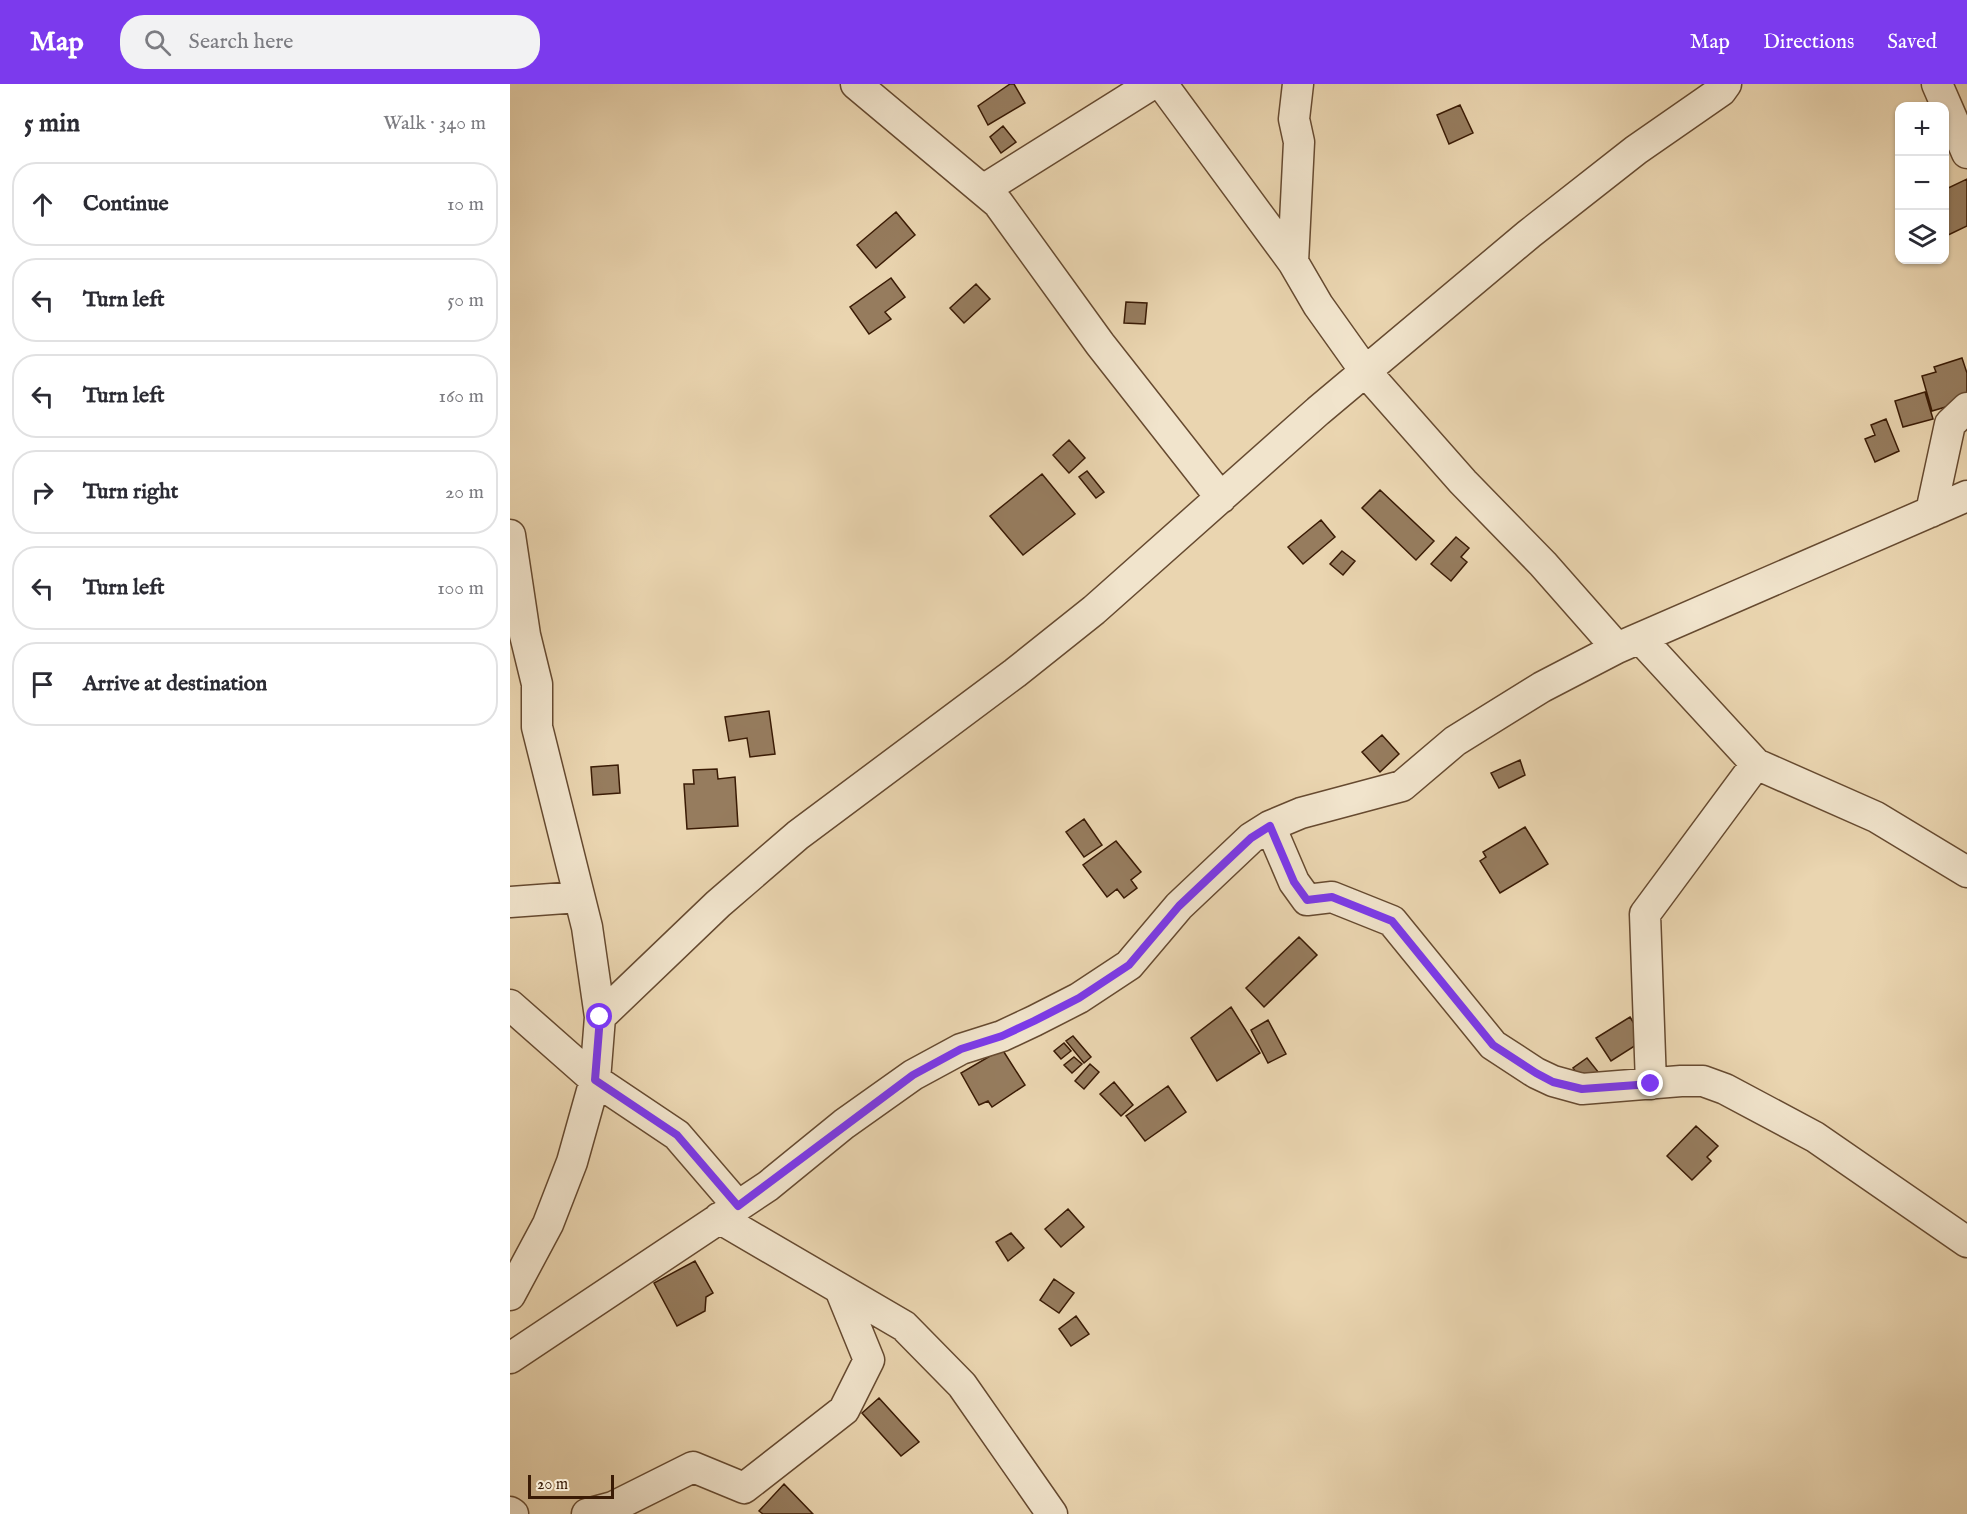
<!DOCTYPE html>
<html lang="en">
<head>
<meta charset="utf-8">
<style>
	:root { --surface:#fff; --page:#f2f2f3; --text:#2b2b33; --muted:#7c7c81; --line:#e1e1e2; --accent:#7c3aed }
	body { margin:0; font-family:"IM FELL English",serif; background:var(--page); color:var(--text) }
	.controls { position:absolute; right:18px; top:18px; display:grid; overflow:hidden; border-radius:12px; box-shadow:0 2px 4px #0004 }
	.controls button { width:54px; height:54px; display:grid; place-items:center; padding:0; border:0; border-bottom:2px solid var(--line); background:var(--surface); color:var(--text); font:30px sans-serif }
	.scale { position:absolute; left:18px; bottom:15px; width:86px; box-sizing:border-box; padding-left:6px; border:3px solid #3a1b05; border-top:0; font-size:16px; line-height:21px; white-space:nowrap; color:#3a1b05; -webkit-text-stroke:4px #f1e4cc; paint-order:stroke }
	.stop { position:absolute; width:18px; height:18px; margin:-14px; border:4px solid #7c3aed; border-radius:50%; background:#fff }
	.stop.end { background:#7c3aed; border-color:#fff; box-shadow:0 2px 6px #0008 }
	.list { margin:0; padding:0; list-style:none }
	h2 { display:flex; justify-content:space-between; align-items:center; height:78px; margin:0; padding:0 24px; font-size:26px }
	h2 small { font-size:20px; font-weight:400; color:var(--muted) }
	.list li { display:grid; grid-template-columns:39px 1fr auto; gap:18px; align-items:center; box-sizing:border-box; height:84px; margin:0 12px 12px; padding:0 12px; border:2px solid var(--line); border-radius:24px }
	.list b { display:block; font-size:22px; white-space:nowrap }
	.list em { font-size:20px; font-style:normal; color:var(--muted) }
	.icon { flex:none; width:33px; height:33px; fill:none; stroke:currentColor; stroke-width:2; stroke-linecap:round; stroke-linejoin:round }
	.map { position:relative; flex:none; width:1457px; height:1430px; overflow:hidden }
	header { display:flex; align-items:center; gap:36px; box-sizing:border-box; height:84px; padding:0 30px; background:var(--accent); color:#fff }
	header strong { font-size:28px }
	nav { display:flex; gap:33px; margin-inline-start:auto; font-size:21px }
	.search { width:420px; height:54px; background:var(--page); display:flex; align-items:center; gap:15px; box-sizing:border-box; padding:0 21px; border-radius:24px; color:var(--muted); font-size:22px }
	main { display:flex }
	aside { flex:1; background:var(--surface) }
	.map>svg:first-child { display:block }
</style>
</head>
<body>
<header>
<strong>Map</strong>
<div class="search"><svg class="icon" aria-label="search" viewBox="0 0 24 24"><circle cx="10" cy="10" r="6"/><path d="M15 15l6 6"/></svg>Search here</div>
<nav><a>Map</a><a>Directions</a><a>Saved</a></nav>
</header>
<main>
<aside>
<h2>5 min<small>Walk · 340 m</small></h2>
<ul class="list">
<li><svg class="icon" aria-label="ahead" viewBox="0 0 24 24"><path d="M12 20V5M6 11l6-6 6 6"/></svg><div><b>Continue</b></div><em>10 m</em></li>
<li><svg class="icon" aria-label="left" viewBox="0 0 24 24"><path d="M17 20v-9H6M10 6l-5 5 5 5"/></svg><div><b>Turn left</b></div><em>50 m</em></li>
<li><svg class="icon" aria-label="left" viewBox="0 0 24 24"><path d="M17 20v-9H6M10 6l-5 5 5 5"/></svg><div><b>Turn left</b></div><em>160 m</em></li>
<li><svg class="icon" aria-label="right" viewBox="0 0 24 24"><path d="M7 20v-9h11M14 6l5 5-5 5"/></svg><div><b>Turn right</b></div><em>20 m</em></li>
<li><svg class="icon" aria-label="left" viewBox="0 0 24 24"><path d="M17 20v-9H6M10 6l-5 5 5 5"/></svg><div><b>Turn left</b></div><em>100 m</em></li>
<li><svg class="icon" aria-label="arrive" viewBox="0 0 24 24"><path d="M6 21V4h12l-3 4 3 4H6"/></svg><div><b>Arrive at destination</b></div></li>
</ul>
</aside>
<div class="map">
<svg width="1457" height="1430" viewBox="0 0 1457 1430">
	<rect width="100%" height="100%" fill="#ead5b0"/>
	<filter id="stains"><feTurbulence type="fractalNoise" baseFrequency=".00333" numOctaves="4"/><feColorMatrix values="0 0 0 0 .2 0 0 0 0 .09 0 0 0 0 .02 0 0 0 .5 -.17"/></filter>
	<radialGradient id="worn" r=".72"><stop offset=".6" stop-color="#630" stop-opacity="0"/><stop offset="1" stop-color="#630" stop-opacity=".3"/></radialGradient>
	<path fill="#967c5e" stroke="#3a1b05" stroke-width="1.5" d="M 500,0 L 504,0 L 515,19 L 478,41 L 468,22 Z
		M 950,21 L 963,49 L 939,60 L 927,31 Z
		M 493,42 L 506,58 L 491,69 L 480,53 Z
		M 1457,95 L 1457,142 L 1434,153 L 1434,106 Z
		M 386,128 L 405,151 L 366,184 L 347,161 Z
		M 381,194 L 395,213 L 375,228 L 381,235 L 359,250 L 340,223 Z
		M 466,200 L 480,215 L 454,239 L 440,224 Z
		M 616,218 L 637,219 L 635,240 L 614,239 Z
		M 1452,274 L 1457,289 L 1457,309 L 1454,310 L 1456,317 L 1422,327 L 1412,292 L 1426,288 L 1424,283 Z
		M 1415,308 L 1423,335 L 1393,343 L 1385,317 Z
		M 1376,335 L 1389,367 L 1365,378 L 1355,355 L 1365,351 L 1361,341 Z
		M 559,356 L 575,374 L 559,389 L 543,371 Z
		M 577,387 L 594,408 L 586,414 L 569,393 Z
		M 532,390 L 565,430 L 513,471 L 480,432 Z
		M 870,406 L 924,457 L 906,476 L 852,424 Z
		M 811,436 L 825,453 L 793,480 L 778,463 Z
		M 946,453 L 959,464 L 951,473 L 957,478 L 941,497 L 921,480 Z
		M 832,467 L 845,477 L 833,491 L 820,480 Z
		M 259,627 L 265,670 L 240,673 L 237,654 L 219,657 L 215,633 Z
		M 872,651 L 889,670 L 870,688 L 852,668 Z
		M 1010,676 L 1015,691 L 989,704 L 981,689 Z
		M 108,681 L 110,709 L 83,711 L 81,683 Z
		M 207,685 L 208,695 L 225,693 L 228,742 L 177,745 L 174,700 L 184,700 L 183,686 Z
		M 574,735 L 592,761 L 574,773 L 556,748 Z
		M 1015,743 L 1038,780 L 990,809 L 970,777 L 976,773 L 973,768 Z
		M 606,757 L 631,788 L 621,796 L 627,804 L 614,814 L 607,805 L 597,813 L 573,781 Z
		M 789,853 L 807,871 L 754,923 L 736,904 Z
		M 721,923 L 750,969 L 707,997 L 681,954 Z
		M 1120,933 L 1134,956 L 1101,977 L 1086,954 Z
		M 758,936 L 776,970 L 758,979 L 741,946 Z
		M 563,952 L 581,973 L 574,979 L 556,957 Z
		M 554,959 L 561,967 L 551,975 L 544,967 Z
		M 492,965 L 515,1001 L 482,1023 L 478,1017 L 469,1021 L 451,989 Z
		M 564,973 L 572,980 L 562,989 L 554,981 Z
		M 1077,974 L 1089,989 L 1074,999 L 1063,984 Z
		M 580,980 L 589,988 L 574,1005 L 565,997 Z
		M 604,998 L 623,1021 L 611,1032 L 590,1010 Z
		M 658,1002 L 676,1028 L 635,1057 L 616,1032 Z
		M 1186,1042 L 1208,1062 L 1197,1073 L 1201,1077 L 1182,1096 L 1157,1072 Z
		M 558,1125 L 574,1143 L 551,1163 L 535,1145 Z
		M 501,1149 L 514,1164 L 498,1177 L 486,1158 Z
		M 185,1177 L 203,1209 L 196,1213 L 195,1227 L 167,1242 L 144,1199 Z
		M 544,1195 L 564,1209 L 549,1229 L 530,1216 Z
		M 566,1232 L 579,1250 L 561,1262 L 549,1245 Z
		M 369,1314 L 409,1358 L 391,1372 L 352,1329 Z
		M 274,1400 L 303,1430 L 253,1430 L 249,1427 Z"/>
	<g fill="none" stroke-linecap="round" stroke-linejoin="round">
		<g stroke="#664a30" stroke-width="33">
			<path id="minor" d="M 346,0 L 488,119 L 590,260 L 711,414
				M 652,0 L 783,178
				M 788,0 L 784,35 L 789,58 L 783,178 L 808,221 L 855,287 L 953,398 L 1033,480 L 1107,564
				M 1427,0 L 1457,69
				M 473,106 L 642,0
				M 1421,428 L 1440,340 L 1457,324
				M 0,451 L 15,551 L 27,600 L 27,643 L 77,843 L 90,933 L 85,996 L 62,1078 L 38,1140 L 0,1211
				M 1130,554 L 1246,680 L 1366,733 L 1457,788
				M 760,742 L 784,798 L 797,816 L 822,813 L 882,837 L 983,961 L 1026,989 L 1043,997 L 1072,1005 L 1171,997 L 1193,997 L 1215,1005 L 1305,1053 L 1457,1158
				M 0,818 L 69,813
				M 0,921 L 85,996 L 167,1051 L 228,1122
				M 90,933 L 208,820 L 288,751 L 505,589 L 584,526 L 808,327 L 1019,150 L 1126,66 L 1211,7 L 1216,0
				M 1141,1000 L 1135,830 L 1246,680
				M 209,1134 L 394,1242 L 452,1301 L 542,1430
				M 0,1274 L 258,1102 L 334,1040 L 403,991 L 451,965 L 492,952 L 524,937 L 569,914 L 619,881 L 669,822 L 741,754 L 760,742 L 791,729 L 892,702 L 945,657 L 1032,603 L 1107,564 L 1457,412
				M 0,1428 L 3,1430
				M 77,1430 L 103,1423 L 183,1383 L 234,1404 L 334,1326 L 359,1276 L 330,1205"/>
		</g>
		<use href="#minor" stroke="#f1e4cc" stroke-width="30"/>
	</g>
	<g fill="none" stroke-linecap="round" stroke-linejoin="round">
		<path stroke="#7c3aed" stroke-width="8" d="M 90,933 L 85,996 L 167,1051 L 228,1122 L 403,991 L 451,965 L 492,952 L 524,937 L 569,914 L 619,881 L 669,822 L 741,754 L 760,742 L 784,798 L 797,816 L 822,813 L 882,837 L 983,961 L 1026,989 L 1043,998 L 1072,1005 L 1141,1000"/>
	</g>
	<rect width="100%" height="100%" filter="url(#stains)"/>
	<rect width="100%" height="100%" fill="url(#worn)"/>
</svg>
<div class="controls">
<button>+</button>
<button>−</button>
<button><svg class="icon" aria-label="layers" viewBox="0 0 24 24"><path d="M12 4l9 5-9 5-9-5zM3 14l9 5 9-5"/></svg></button>
</div>
<div class="scale">20 m</div>
<div class="stop" style="left:90px;top:933px"></div>
<div class="stop end" style="left:1141px;top:1000px"></div>
</div>
</main>
</body>
</html>
